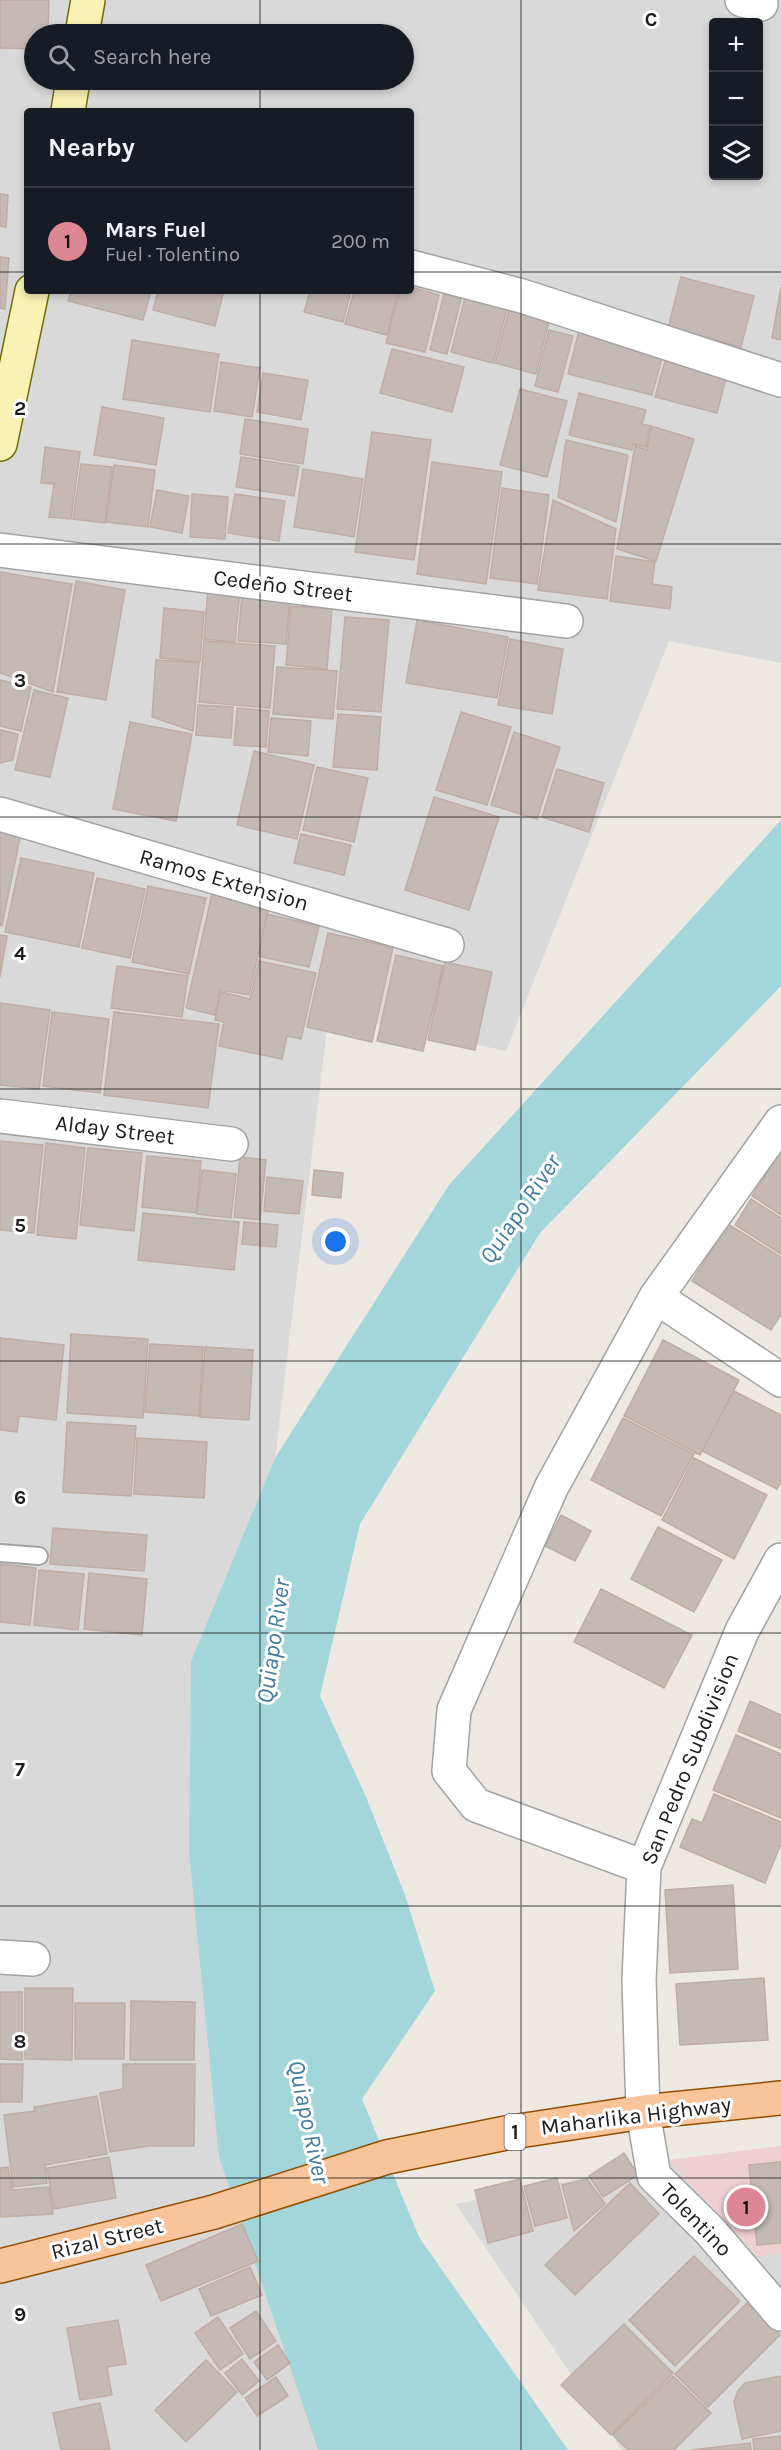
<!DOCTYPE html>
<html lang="en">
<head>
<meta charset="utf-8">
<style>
	:root { --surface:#171b24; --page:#242831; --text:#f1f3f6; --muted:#9ea1a6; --line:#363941; --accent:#dd8794 }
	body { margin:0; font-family:Karla,sans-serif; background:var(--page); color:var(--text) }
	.controls { position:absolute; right:18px; top:18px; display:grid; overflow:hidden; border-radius:6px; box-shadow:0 3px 9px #0003 }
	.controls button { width:54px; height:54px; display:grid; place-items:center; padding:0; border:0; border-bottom:2px solid var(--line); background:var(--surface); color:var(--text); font:30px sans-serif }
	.you { position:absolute; left:336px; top:1242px; width:21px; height:21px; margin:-15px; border:4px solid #fff; border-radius:50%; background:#1a73e8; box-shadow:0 0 0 9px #1a73e833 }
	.badge { display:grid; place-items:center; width:39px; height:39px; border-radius:50%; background:var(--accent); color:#111; font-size:20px; font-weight:700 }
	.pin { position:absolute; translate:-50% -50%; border:3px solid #fff; box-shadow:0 2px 6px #0006 }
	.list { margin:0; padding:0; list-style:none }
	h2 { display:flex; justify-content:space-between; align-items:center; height:78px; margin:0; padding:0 24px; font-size:26px }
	h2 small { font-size:20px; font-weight:400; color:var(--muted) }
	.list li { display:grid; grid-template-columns:39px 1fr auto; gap:18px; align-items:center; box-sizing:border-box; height:108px; padding:0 24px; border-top:2px solid var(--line) }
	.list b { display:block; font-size:22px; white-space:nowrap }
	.list p { margin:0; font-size:20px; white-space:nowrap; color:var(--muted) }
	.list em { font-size:20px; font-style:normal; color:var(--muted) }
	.icon { flex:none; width:33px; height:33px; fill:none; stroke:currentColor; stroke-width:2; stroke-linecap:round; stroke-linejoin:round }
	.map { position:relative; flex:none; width:781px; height:2450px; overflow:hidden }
	.search { position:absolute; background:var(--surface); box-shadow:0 3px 9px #0003; left:24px; top:24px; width:390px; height:66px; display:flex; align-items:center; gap:15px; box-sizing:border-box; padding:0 21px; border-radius:33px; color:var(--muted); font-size:22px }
	.panel { position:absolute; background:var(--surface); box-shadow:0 3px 9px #0003; left:24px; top:108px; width:390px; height:186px; border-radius:6px }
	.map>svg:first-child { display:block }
</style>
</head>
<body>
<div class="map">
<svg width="781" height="2450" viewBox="0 0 781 2450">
	<rect width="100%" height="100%" fill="#ede8e2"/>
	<path fill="#dad9d9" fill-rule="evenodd" d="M 0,0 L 781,0 L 781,663 L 669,641 L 506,1051 L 329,1013 L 275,1458 L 191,1661 L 289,2363 L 318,2450 L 0,2450 ZM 714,22 L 758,22 L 758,176 L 714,176 ZM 34,34 L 404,34 L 404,80 L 34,80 ZM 27,111 L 411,111 L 411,291 L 27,291 Z
		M 668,2160 L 757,2256 L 781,2254 L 781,2450 L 622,2450 L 456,2204 Z"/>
	<path fill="#eed0d3" d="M 781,2146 L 781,2254 L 757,2256 L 668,2160 Z"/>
	<path fill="#a2d6db" d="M 781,820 L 781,986 L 540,1233 L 360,1524 L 320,1696 L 366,1797 L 405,1895 L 435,1991 L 362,2099 L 419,2237 L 568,2450 L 318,2450 L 219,2157 L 189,1851 L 191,1661 L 275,1458 L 449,1185 Z"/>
	<path fill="#c5b9b5" stroke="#bfaca4" stroke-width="1.5" d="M 0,0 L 49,0 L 48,34 L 34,34 L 34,49 L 0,48 Z
		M 0,194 L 8,195 L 6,227 L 0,226 Z
		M 0,257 L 9,258 L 5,309 L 0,308 Z
		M 681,277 L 754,296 L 741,347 L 668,328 Z
		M 411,287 L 439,295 L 425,352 L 386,343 L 400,291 L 411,291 Z
		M 781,287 L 781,340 L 772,338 Z
		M 71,291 L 151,291 L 143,320 L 68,301 Z
		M 158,291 L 211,291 L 223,294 L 215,326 L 153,310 Z
		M 310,291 L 351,291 L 343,322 L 304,312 Z
		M 354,291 L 398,291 L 387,335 L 345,324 Z
		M 444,294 L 461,299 L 447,354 L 430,350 Z
		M 466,294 L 508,305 L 493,363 L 451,352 Z
		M 509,310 L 549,321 L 536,374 L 495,363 Z
		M 583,315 L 668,336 L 652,395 L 568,374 Z
		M 549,330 L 573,336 L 558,392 L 535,386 Z
		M 132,340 L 219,354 L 210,412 L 123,399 Z
		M 670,343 L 731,358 L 717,413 L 655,397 Z
		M 392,349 L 464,367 L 452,412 L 380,393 Z
		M 221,362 L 260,368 L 252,417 L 214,411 Z
		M 263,373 L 308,380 L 301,420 L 257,412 Z
		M 520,389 L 567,401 L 547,477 L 500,465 Z
		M 579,393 L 646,410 L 642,424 L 651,426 L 646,447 L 633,444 L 632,450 L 569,435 Z
		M 102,407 L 164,418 L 156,465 L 94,455 Z
		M 245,419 L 308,429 L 303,464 L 240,454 Z
		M 651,426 L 694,439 L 656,561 L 617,549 L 635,446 L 647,450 Z
		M 372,432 L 431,440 L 414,560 L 355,552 Z
		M 566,440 L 628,455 L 616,522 L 558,497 Z
		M 45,447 L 80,452 L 71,519 L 49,517 L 54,484 L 41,483 Z
		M 241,457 L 299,466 L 294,496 L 236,487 Z
		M 432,462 L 502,472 L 486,584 L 417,574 Z
		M 81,464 L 112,467 L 105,523 L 73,519 Z
		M 114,465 L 155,470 L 148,527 L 106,522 Z
		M 303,469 L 363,479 L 354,537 L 294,527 Z
		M 502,488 L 549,495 L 537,584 L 490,578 Z
		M 157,490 L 189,496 L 182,533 L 150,527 Z
		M 192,494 L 228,497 L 225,539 L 190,537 Z
		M 235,494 L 285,501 L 279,541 L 228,533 Z
		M 553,500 L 616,529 L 607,599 L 538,590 Z
		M 616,556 L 655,562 L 652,584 L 672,587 L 670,609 L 610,601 Z
		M 0,572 L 72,584 L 53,692 L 0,673 Z
		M 76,581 L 125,590 L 106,700 L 57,692 Z
		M 208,588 L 240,591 L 235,642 L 204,639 Z
		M 242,594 L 290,598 L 286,644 L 238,641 Z
		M 291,606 L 332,609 L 327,669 L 286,665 Z
		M 164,608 L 204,612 L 200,662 L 160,658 Z
		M 345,617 L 389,620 L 381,712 L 337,709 Z
		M 417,620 L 508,637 L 497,698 L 406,683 Z
		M 510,639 L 563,649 L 552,714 L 498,705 Z
		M 204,641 L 275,646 L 270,708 L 199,702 Z
		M 156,660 L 199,663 L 193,731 L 152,717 Z
		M 277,667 L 337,671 L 333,719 L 273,714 Z
		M 0,680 L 31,687 L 21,731 L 0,726 Z
		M 34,690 L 68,698 L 50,777 L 15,770 Z
		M 198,705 L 233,707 L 231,738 L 196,735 Z
		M 237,708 L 269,711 L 266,747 L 234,745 Z
		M 461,712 L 511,727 L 487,805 L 436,790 Z
		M 338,714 L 381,717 L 377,770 L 333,767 Z
		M 271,718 L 311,721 L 308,756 L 268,752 Z
		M 130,722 L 192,734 L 176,821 L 113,809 Z
		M 0,730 L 18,734 L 13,760 L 0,763 Z
		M 514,732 L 560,747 L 537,819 L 491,805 Z
		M 254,751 L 314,765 L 297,839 L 237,825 Z
		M 317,767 L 368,778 L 354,842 L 303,830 Z
		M 557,769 L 604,783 L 589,832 L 542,817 Z
		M 434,797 L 499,817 L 469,910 L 405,890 Z
		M 0,823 L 22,828 L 2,926 L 0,925 Z
		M 301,834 L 351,845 L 344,875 L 294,863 Z
		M 21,858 L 94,873 L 79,947 L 5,932 Z
		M 97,878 L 145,889 L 130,958 L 82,948 Z
		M 148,886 L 206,898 L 189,974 L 132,962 Z
		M 212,894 L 269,907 L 249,995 L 220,990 L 215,1015 L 186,1008 Z
		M 267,914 L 319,926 L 309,967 L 258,956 Z
		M 328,933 L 393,947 L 372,1042 L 307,1027 Z
		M 0,935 L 7,936 L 0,977 Z
		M 396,955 L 443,966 L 423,1051 L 377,1041 Z
		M 259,961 L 316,973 L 301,1039 L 287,1036 L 282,1059 L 219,1046 L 224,1022 L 215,1020 L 221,992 L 250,999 Z
		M 445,962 L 492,972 L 475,1050 L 428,1040 Z
		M 117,966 L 188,976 L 182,1017 L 111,1008 Z
		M 0,1003 L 50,1010 L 39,1089 L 0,1085 Z
		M 52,1012 L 109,1019 L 100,1093 L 43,1086 Z
		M 114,1012 L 219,1024 L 208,1108 L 104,1095 Z
		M 0,1141 L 43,1145 L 34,1233 L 0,1230 Z
		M 46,1143 L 85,1148 L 76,1239 L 37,1235 Z
		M 88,1148 L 142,1153 L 134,1231 L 80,1225 Z
		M 780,1152 L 781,1153 L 781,1215 L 752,1196 Z
		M 147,1156 L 201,1161 L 196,1213 L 142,1207 Z
		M 240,1157 L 266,1160 L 260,1220 L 234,1217 Z
		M 202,1170 L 236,1174 L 231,1218 L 197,1214 Z
		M 314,1170 L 343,1173 L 341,1198 L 312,1195 Z
		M 267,1177 L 303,1181 L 299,1214 L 264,1211 Z
		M 751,1199 L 781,1218 L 781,1254 L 735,1225 Z
		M 143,1213 L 239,1222 L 234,1270 L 138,1260 Z
		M 244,1222 L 278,1225 L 276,1247 L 242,1244 Z
		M 728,1224 L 781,1257 L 781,1315 L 771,1330 L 692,1281 Z
		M 71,1334 L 148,1339 L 143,1418 L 67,1413 Z
		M 0,1338 L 64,1345 L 56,1420 L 19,1416 L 17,1432 L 0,1430 Z
		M 663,1340 L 739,1380 L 700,1455 L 624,1416 Z
		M 150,1344 L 203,1347 L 199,1416 L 145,1412 Z
		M 205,1347 L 253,1350 L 249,1420 L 200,1417 Z
		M 734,1391 L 781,1415 L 781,1482 L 777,1489 L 702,1451 Z
		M 623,1418 L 694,1454 L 661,1516 L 591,1480 Z
		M 67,1422 L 136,1426 L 131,1496 L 63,1492 Z
		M 137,1438 L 207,1442 L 204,1498 L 134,1494 Z
		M 694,1458 L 767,1495 L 734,1559 L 662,1520 Z
		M 561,1515 L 591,1531 L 575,1561 L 545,1546 Z
		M 658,1527 L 722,1560 L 694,1612 L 631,1579 Z
		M 53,1528 L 147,1535 L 144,1571 L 50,1564 Z
		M 0,1564 L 36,1568 L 30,1625 L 0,1622 Z
		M 39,1570 L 84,1574 L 78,1630 L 34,1625 Z
		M 89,1573 L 147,1579 L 142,1635 L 84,1629 Z
		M 601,1589 L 692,1635 L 664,1688 L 574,1642 Z
		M 750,1701 L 781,1715 L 781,1749 L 738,1731 Z
		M 736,1735 L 781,1754 L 781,1818 L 713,1790 Z
		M 714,1794 L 781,1822 L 781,1844 L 765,1883 L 680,1847 L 692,1819 L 702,1823 Z
		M 733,1885 L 738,1969 L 670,1973 L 665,1890 Z
		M 764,1978 L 768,2040 L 680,2045 L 676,1984 Z
		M 25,1988 L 73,1988 L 72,2060 L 25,2059 Z
		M 0,1992 L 22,1992 L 22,2060 L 0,2059 Z
		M 131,2001 L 195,2002 L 194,2060 L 130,2060 Z
		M 75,2003 L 125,2003 L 124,2059 L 75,2059 Z
		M 0,2064 L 23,2064 L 22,2102 L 0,2102 Z
		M 123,2064 L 195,2064 L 194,2146 L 148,2146 L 110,2152 L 100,2093 L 123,2089 Z
		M 97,2096 L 107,2154 L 45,2165 L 47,2183 L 13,2187 L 4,2115 L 35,2111 L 34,2107 Z
		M 624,2153 L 638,2175 L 603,2197 L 589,2176 Z
		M 109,2157 L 116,2198 L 54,2209 L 47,2168 Z
		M 781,2162 L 781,2243 L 757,2245 L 749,2165 Z
		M 8,2167 L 12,2190 L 49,2187 L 53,2214 L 0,2217 L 0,2168 Z
		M 557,2178 L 567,2218 L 535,2226 L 524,2186 Z
		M 520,2179 L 533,2231 L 488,2243 L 475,2190 Z
		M 587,2179 L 605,2204 L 574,2231 L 562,2185 Z
		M 630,2183 L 659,2214 L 575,2295 L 545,2265 Z
		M 242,2224 L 258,2261 L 161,2301 L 146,2265 Z
		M 694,2256 L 740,2301 L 675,2366 L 629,2320 Z
		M 250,2267 L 262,2295 L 211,2316 L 199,2289 Z
		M 747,2303 L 780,2335 L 708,2407 L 675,2374 Z
		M 256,2311 L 276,2341 L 250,2359 L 230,2328 Z
		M 218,2317 L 243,2354 L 220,2370 L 195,2333 Z
		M 118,2320 L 126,2364 L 107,2367 L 112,2395 L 80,2400 L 67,2328 Z
		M 624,2324 L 673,2373 L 611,2435 L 561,2385 Z
		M 278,2345 L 290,2363 L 267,2380 L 254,2362 Z
		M 242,2359 L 259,2381 L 242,2395 L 225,2373 Z
		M 206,2360 L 237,2392 L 186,2442 L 155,2410 Z
		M 673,2376 L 711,2413 L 674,2450 L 628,2450 L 613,2435 Z
		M 781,2376 L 781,2431 L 742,2439 L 734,2402 L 738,2391 L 745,2383 Z
		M 276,2377 L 288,2396 L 257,2416 L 245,2398 Z
		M 100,2403 L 110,2450 L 61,2450 L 53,2413 Z
		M 781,2436 L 781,2450 L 754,2450 L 753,2439 Z
		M 750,2443 L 751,2450 L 692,2450 Z"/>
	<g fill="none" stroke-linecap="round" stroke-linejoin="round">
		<g stroke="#a3a3a3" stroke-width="20">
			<path id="lane" d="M 0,1553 L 39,1556"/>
		</g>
		<g stroke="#a3a3a3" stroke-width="36">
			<path id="street" d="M 742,0 L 761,4
				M 411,267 L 522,296 L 781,380
				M 0,550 L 566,621
				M 0,814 L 447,945
				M 0,1116 L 231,1144
				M 656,1297 L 781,1380
				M 781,1560 L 742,1631 L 644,1867 L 639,1980 L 643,2112 L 654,2176 L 710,2231 L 781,2314
				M 644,1867 L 476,1805 L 449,1771 L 454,1710 L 551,1488 L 656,1297 L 781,1122
				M 0,1957 L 33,1959"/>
		</g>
		<g stroke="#706d06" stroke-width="36">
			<path id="secondary" d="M 82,34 L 88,0
				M 68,111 L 73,80
				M 0,444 L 32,291"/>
		</g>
		<g stroke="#924f02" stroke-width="36">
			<path id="primary" d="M 0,2266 L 214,2212 L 387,2157 L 506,2133 L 643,2112 L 781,2098"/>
		</g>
		<use href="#lane" stroke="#fff" stroke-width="16"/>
		<use href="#street" stroke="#fff" stroke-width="33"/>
		<use href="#secondary" stroke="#f8f2b5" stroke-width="33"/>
		<use href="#primary" stroke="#fac49a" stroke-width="33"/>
	</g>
	<path fill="none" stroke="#1c1c1c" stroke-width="1.5" stroke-opacity="0.55" d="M 260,0 L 260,34M 521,0 L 521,2450M 260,80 L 260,111M 0,272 L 27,272M 411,272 L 781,272M 260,291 L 260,2450M 0,544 L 781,544M 0,817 L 781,817M 0,1089 L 781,1089M 0,1361 L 781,1361M 0,1633 L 781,1633M 0,1906 L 781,1906M 0,2178 L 781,2178"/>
	<g text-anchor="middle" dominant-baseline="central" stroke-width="6" stroke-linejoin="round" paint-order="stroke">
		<rect fill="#fff" stroke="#606060" stroke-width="1.5" x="504.5" y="2114" width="21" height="36" rx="4.5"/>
		<g font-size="21" font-weight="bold" fill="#1c1c1c">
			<text x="515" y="2132">1</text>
		</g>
		<g font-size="22" fill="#1c1c1c" stroke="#fff">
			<text transform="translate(283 586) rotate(7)">Cedeño Street</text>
			<text transform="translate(224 880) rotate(16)">Ramos Extension</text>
			<text transform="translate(115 1130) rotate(7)">Alday Street</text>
			<text transform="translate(690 1759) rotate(-68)">San Pedro Subdivision</text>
			<text transform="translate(636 2116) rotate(-7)">Maharlika Highway</text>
			<text transform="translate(696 2220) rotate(46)">Tolentino</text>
			<text transform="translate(107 2239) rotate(-14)">Rizal Street</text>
		</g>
		<g font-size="24" font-style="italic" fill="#447b9a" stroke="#fff">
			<text transform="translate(520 1209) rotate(-56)">Quiapo River</text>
			<text transform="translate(273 1641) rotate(-82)">Quiapo River</text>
			<text transform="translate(309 2122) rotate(78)">Quiapo River</text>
		</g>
	</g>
	<g font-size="20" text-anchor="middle" font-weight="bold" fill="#1c1c1c" stroke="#fff" stroke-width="6" stroke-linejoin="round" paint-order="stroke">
		<text x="651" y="26">C</text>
		<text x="20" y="415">2</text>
		<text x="20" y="687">3</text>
		<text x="20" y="960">4</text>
		<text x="20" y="1232">5</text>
		<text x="20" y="1504">6</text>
		<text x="20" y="1776">7</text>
		<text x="20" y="2048">8</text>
		<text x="20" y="2321">9</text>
	</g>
</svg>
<div class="controls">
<button>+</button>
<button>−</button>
<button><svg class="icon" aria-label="layers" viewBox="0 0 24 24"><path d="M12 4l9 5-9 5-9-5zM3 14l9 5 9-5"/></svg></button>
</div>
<div class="you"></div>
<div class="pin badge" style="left:746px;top:2207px">1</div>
<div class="search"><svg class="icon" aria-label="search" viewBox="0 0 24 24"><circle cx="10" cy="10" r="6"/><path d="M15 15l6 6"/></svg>Search here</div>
<section class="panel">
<h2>Nearby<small></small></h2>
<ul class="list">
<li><span class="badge">1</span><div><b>Mars Fuel</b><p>Fuel · Tolentino</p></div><em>200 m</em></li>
</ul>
</section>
</div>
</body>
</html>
